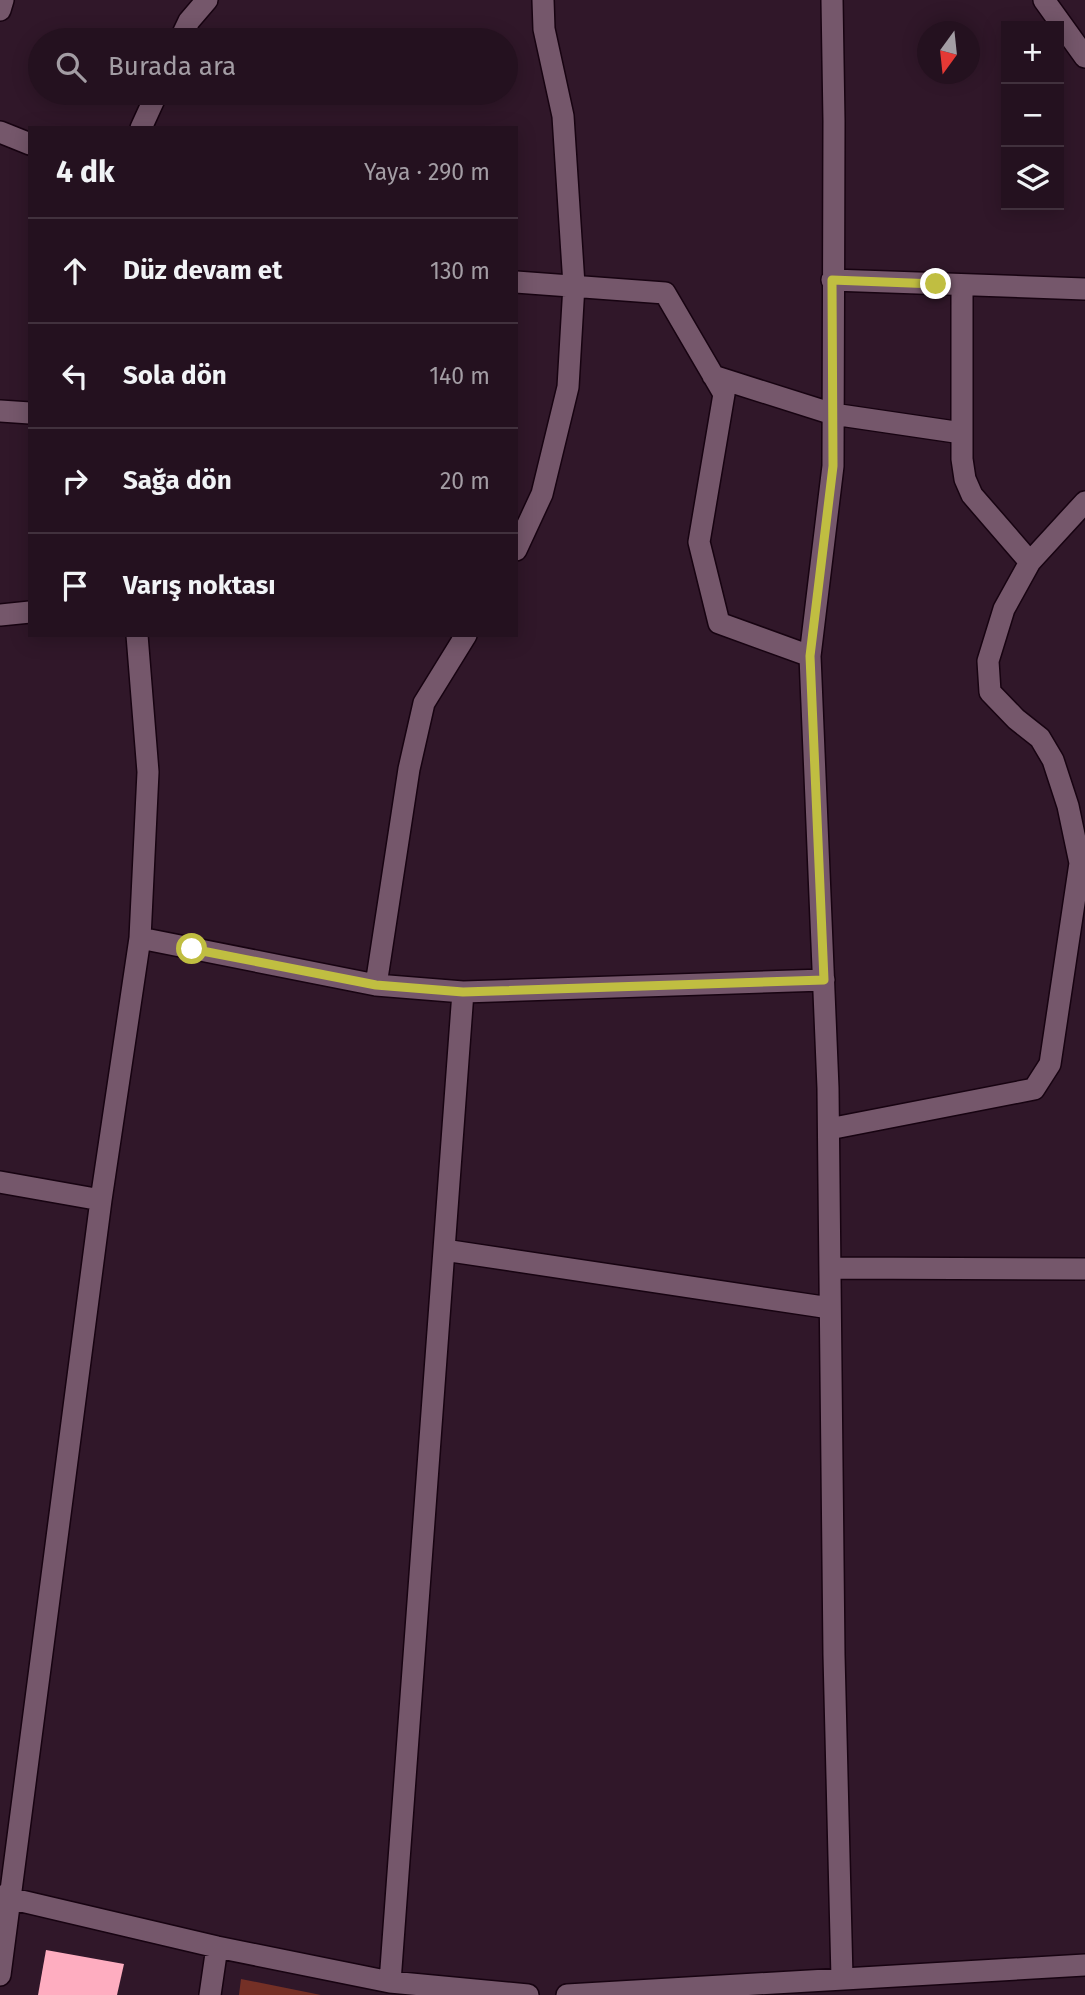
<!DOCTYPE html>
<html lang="tr">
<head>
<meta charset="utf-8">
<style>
	:root { --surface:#24111f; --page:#301f2c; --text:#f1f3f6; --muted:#a39da4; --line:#41313d }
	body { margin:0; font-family:"Fira Sans",sans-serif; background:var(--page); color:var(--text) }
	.controls { position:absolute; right:21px; top:21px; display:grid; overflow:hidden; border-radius:0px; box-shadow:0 4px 18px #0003 }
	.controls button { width:63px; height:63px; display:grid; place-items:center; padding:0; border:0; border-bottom:2px solid var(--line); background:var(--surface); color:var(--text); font:35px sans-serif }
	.compass { position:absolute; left:917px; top:21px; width:63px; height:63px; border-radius:50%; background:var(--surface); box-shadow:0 4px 18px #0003; rotate:195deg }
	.stop { position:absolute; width:21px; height:21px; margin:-16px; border:5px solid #c0be41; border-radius:50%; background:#fff }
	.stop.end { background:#c0be41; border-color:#fff; box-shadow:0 2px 7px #0008 }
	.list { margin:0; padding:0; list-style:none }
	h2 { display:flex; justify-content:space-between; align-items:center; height:91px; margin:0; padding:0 28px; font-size:30px }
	h2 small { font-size:23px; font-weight:400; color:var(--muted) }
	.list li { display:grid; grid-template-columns:46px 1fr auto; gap:21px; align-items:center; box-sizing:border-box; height:105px; padding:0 28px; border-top:2px solid var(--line) }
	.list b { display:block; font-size:26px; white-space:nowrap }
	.list em { font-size:23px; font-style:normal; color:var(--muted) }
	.icon { flex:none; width:38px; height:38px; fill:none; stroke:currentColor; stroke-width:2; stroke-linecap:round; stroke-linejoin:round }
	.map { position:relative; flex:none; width:1085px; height:1995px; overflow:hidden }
	.search { position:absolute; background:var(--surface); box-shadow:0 4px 18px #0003; left:28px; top:28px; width:490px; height:77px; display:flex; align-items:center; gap:18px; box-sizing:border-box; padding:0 24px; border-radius:38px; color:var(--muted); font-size:26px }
	.panel { position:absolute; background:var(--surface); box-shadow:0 4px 18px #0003; left:28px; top:126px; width:490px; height:511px; border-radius:0px }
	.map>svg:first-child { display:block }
</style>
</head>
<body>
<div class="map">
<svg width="1085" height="1995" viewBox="0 0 1085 1995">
	<rect width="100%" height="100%" fill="#301729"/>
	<path fill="#743026" d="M 241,1979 L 321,1995 L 239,1995 Z"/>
	<path fill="#feadc0" d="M 46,1950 L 124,1964 L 117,1995 L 38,1995 Z"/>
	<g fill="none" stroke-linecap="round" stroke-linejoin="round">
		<g stroke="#170311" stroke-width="24">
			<path id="minor" d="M 832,0 L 834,121 L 833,466 L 810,656 L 828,1088 L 834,1655 L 842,1978
				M 1044,0 L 1085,57
				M 0,10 L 3,0
				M 180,40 L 189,21 L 207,0
				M 141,128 L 157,93
				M 0,132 L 30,144
				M 832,280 L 1085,289
				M 516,282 L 665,293 L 724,394 L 699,542 L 719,623 L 810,656
				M 962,285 L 962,459 L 965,479 L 972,495 L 1030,562
				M 713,376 L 833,414 L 962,433
				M 0,411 L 30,413
				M 516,550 L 542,494 L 568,387 L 574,285 L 563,116 L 544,29 L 543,0
				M 0,615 L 30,612
				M 140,938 L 376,985 L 463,992 L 824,980
				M 376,985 L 409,769 L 424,703 L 466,635
				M 829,1129 L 1034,1089 L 1050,1064 L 1080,863 L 1068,806 L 1053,760 L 1040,738 L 1016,719 L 990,692 L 988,661 L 1004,609 L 1030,562 L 1085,502
				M 0,1182 L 101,1200
				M 444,1250 L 830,1308
				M 830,1268 L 1085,1269
				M 0,1896 L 217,1947 L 390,1982 L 528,1995
				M 0,1975 L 101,1200 L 140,938 L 148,772 L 137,635
				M 390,1982 L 463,992
				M 210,1995 L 217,1947
				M 567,1995 L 1085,1965"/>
		</g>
		<use href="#minor" stroke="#75576b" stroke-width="21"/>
	</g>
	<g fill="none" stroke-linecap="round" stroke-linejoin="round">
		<path stroke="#c0be41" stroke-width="9" d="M 192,949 L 376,985 L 463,992 L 824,980 L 810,656 L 833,466 L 832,280 L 936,284"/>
	</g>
</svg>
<div class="controls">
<button>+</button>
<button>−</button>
<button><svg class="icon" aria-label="layers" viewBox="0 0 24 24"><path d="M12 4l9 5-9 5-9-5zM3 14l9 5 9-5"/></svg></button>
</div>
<svg class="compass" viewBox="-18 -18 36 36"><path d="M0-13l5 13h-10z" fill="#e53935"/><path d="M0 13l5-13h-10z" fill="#a39da4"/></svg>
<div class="stop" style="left:192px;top:949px"></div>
<div class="stop end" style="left:936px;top:284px"></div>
<div class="search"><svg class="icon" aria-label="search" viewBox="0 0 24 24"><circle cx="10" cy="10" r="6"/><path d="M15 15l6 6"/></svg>Burada ara</div>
<section class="panel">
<h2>4 dk<small>Yaya · 290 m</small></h2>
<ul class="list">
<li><svg class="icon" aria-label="ahead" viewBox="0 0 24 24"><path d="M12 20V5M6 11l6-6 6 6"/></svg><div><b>Düz devam et</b></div><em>130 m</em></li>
<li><svg class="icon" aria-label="left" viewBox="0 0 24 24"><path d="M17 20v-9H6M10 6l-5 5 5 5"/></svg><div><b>Sola dön</b></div><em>140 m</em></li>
<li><svg class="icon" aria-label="right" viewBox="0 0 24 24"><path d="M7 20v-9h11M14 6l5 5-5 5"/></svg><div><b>Sağa dön</b></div><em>20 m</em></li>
<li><svg class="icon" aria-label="arrive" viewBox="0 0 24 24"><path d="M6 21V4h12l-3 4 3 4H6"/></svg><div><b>Varış noktası</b></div></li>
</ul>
</section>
</div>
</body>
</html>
